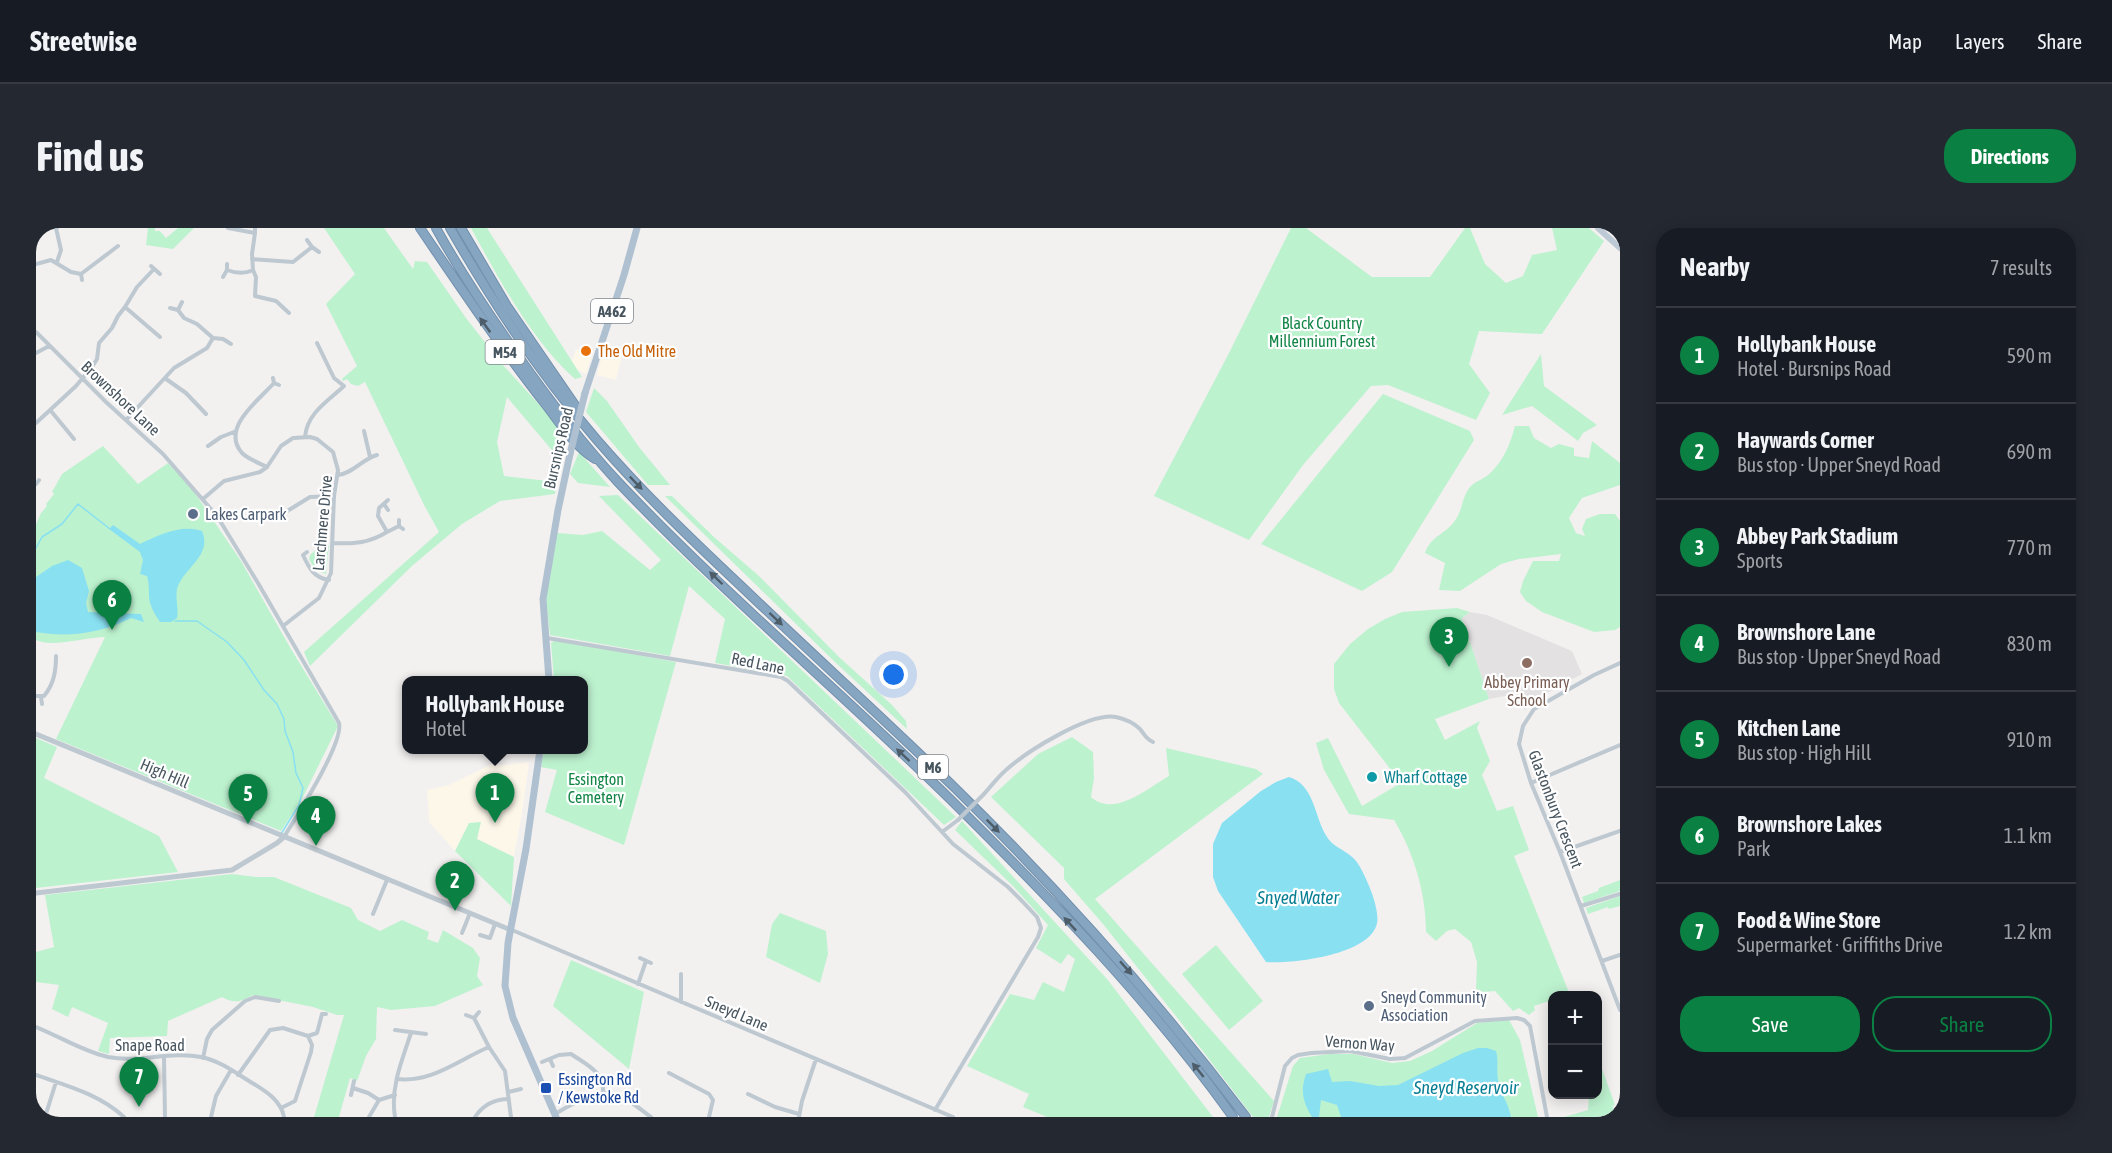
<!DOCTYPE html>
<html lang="en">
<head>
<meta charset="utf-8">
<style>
	:root { --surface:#171b24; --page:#242831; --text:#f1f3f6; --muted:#9ea1a6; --line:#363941; --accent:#0b8043 }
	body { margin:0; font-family:"Asap Condensed",sans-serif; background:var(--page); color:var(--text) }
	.controls { position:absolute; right:18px; bottom:18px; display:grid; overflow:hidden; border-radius:12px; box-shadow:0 3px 15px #0003 }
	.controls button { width:54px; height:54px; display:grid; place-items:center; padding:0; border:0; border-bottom:2px solid var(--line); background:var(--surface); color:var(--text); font:30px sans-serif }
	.you { position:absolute; left:858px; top:447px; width:21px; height:21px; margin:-15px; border:4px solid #fff; border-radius:50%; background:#1a73e8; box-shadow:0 0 0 9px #1a73e833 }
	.badge { display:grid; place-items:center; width:39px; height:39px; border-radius:50%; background:var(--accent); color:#fff; font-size:20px; font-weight:700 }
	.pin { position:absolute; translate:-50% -50px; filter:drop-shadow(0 2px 3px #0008) }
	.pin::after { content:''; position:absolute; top:32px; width:21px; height:18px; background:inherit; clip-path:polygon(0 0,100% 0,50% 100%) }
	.popup { position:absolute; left:366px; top:448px; width:186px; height:78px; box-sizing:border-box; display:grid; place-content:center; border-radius:12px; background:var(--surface); filter:drop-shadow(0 2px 4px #0005); font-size:20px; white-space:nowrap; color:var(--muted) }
	.popup b { font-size:22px; color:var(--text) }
	.popup::after { content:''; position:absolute; left:50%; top:100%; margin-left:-12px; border:12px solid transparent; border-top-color:var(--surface) }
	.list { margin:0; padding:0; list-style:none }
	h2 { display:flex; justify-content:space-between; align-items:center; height:78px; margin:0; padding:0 24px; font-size:26px }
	h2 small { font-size:20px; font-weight:400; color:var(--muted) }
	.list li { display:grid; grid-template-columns:39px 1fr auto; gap:18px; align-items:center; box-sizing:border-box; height:96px; padding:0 24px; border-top:2px solid var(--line) }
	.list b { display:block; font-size:22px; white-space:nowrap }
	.list p { margin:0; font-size:20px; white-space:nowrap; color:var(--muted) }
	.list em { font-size:20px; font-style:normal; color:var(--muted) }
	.actions { display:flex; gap:12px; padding:18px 24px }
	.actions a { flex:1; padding:14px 0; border:2px solid var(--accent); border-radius:24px; text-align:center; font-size:21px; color:var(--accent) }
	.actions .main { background:var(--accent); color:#fff }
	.map { position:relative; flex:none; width:1584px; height:889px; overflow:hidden; border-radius:24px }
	header { display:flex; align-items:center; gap:36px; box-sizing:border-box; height:84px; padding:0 30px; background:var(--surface); border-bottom:2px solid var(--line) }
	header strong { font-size:28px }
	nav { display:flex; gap:33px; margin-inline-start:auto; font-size:21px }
	.intro { display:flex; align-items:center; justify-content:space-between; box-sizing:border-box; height:144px; padding:0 36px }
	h1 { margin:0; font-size:42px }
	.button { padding:15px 27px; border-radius:24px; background:var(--accent); color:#fff; font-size:21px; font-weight:700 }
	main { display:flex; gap:36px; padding:0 36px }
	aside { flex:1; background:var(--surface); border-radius:24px; box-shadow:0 3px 15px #0003 }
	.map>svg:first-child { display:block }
</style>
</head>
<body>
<header>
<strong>Streetwise</strong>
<nav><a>Map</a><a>Layers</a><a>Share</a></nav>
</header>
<div class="intro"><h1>Find us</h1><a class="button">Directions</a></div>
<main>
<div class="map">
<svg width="1584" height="889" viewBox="0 0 1584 889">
	<rect width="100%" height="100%" fill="#f3f0f0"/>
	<path fill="#fdf7ea" d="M 568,120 L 587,123 L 580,152 L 561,147 Z
		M 540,121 L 556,127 L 550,146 L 534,138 Z
		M 460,534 L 459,538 L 493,534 L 487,579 L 478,629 L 441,611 L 444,594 L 433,595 L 419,623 L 393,594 L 391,562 L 413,557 Z"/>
	<path fill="#e4e1e2" d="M 1434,384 L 1451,387 L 1536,423 L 1546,446 L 1500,471 L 1489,482 L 1480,466 L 1453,471 L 1426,390 Z"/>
	<path fill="#bdf2cf" d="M 112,0 L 119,0 L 119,3 L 124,3 L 130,10 L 142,0 L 158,0 L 137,21 L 110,17 Z
		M 288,0 L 348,0 L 377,41 L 379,33 L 391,34 L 430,90 L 466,136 L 529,205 L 525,233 L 471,169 L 461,214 L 468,248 L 521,254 L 519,266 L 464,273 L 426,296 L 377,337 L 274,438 L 268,424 L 403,304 L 388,277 L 329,154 L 322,158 L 315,156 L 311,151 L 307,153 L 306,151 L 321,138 L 290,76 L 319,46 Z
		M 435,0 L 451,0 L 546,149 L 539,151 C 497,114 462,50 435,0 Z
		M 1255,0 L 1270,0 L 1336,49 L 1394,49 L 1429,0 L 1434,0 L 1449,36 L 1470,55 L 1487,48 L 1496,27 L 1521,22 L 1516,0 L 1553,0 L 1568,13 L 1506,106 L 1443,103 L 1433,136 L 1454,165 L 1440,192 L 1352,157 L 1335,158 L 1267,237 L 1213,312 L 1118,268 L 1193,125 Z
		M 1505,126 L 1508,158 L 1561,197 L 1547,205 L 1542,213 L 1496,178 L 1466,187 Z
		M 558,160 L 571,173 L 603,219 L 634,257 L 612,257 L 550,184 Z
		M 1347,166 L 1434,203 L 1438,212 L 1356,344 L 1326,363 L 1225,316 Z
		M 1479,198 L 1493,198 L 1498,210 L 1515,220 L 1523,216 L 1538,220 L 1538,228 L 1553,230 L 1556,213 L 1584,235 L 1584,257 L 1546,270 L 1533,290 L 1540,305 L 1549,308 L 1546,301 L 1550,291 L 1564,286 L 1579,286 L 1584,293 L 1584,399 L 1579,402 L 1558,404 L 1506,384 L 1490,373 L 1484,364 L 1487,353 L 1497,333 L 1523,333 L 1525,326 L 1483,331 L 1465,336 L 1424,363 L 1403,362 L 1409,335 L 1389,325 C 1395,307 1411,306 1420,291 C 1427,281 1426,266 1436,257 C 1441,253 1447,251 1452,247 C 1467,234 1474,217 1479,198 Z
		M 67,218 L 102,256 L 132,235 L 154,258 L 205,333 L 255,421 L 302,498 L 266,571 L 245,603 L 20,511 L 69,409 C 51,409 15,420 0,412 L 0,296 L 5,285 L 11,278 L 10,276 L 18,266 L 16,264 L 26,246 Z
		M 543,224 L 574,259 L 542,255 L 534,246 Z
		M 582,267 L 920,589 L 908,597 L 751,448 L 679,435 L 689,391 L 653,358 L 634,428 L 514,407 L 510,370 L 521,305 L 547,307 L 566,303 L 614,342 L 625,332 L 563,268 Z
		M 629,268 L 636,268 L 678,309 L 723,348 L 803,429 L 856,477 L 870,493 L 871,501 L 799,434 Z
		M 286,316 L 293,317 L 290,346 L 279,342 L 273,331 L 274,327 Z
		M 1421,380 L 1434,384 L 1426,390 L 1453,471 L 1399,491 L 1409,512 L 1444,493 L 1441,500 L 1454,533 L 1446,547 L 1461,583 L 1477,578 L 1493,622 L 1478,628 L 1534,767 L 1516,768 L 1516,772 L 1498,778 L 1499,782 L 1493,787 L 1483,780 L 1477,783 L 1459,763 L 1448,764 L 1440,761 L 1441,734 L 1435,714 L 1419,701 L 1411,703 L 1400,713 L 1390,704 C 1390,666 1378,625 1358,592 L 1313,586 L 1288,542 L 1280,515 L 1292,510 L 1326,578 L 1363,556 L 1352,538 L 1303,475 L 1298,461 L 1298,436 L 1314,416 L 1332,401 L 1349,391 L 1366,384 Z
		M 519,412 L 640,434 L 588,617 L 509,584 L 521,542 L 505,539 L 508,522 L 548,522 L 548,452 L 518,452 L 515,415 Z
		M 1036,509 L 1057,524 L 1058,550 L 1055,569 C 1078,590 1112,560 1133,548 L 1130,520 L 1220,541 L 1227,546 L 1059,671 L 1238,873 L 1233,889 L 1217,889 L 1143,792 L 1067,696 L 1028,651 L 1028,640 L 955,569 L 1002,526 Z
		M 0,510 L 21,519 L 8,550 L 123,608 L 142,644 L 0,660 Z
		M 926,593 L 1071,751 L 1177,889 L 1011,889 L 987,879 L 993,866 L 931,838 L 974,766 L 998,772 L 1007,754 L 1028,764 L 1039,731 L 1032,726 L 1025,736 L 1000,720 L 1012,697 L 978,659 L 919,602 Z
		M 445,594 L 441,611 L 478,629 L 475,678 L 419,623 L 433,595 Z
		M 196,646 L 220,649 L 238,649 L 315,680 L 322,692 L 344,703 L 366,692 L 393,704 L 391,711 L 402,715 L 407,702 L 437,720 L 444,730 L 441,748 L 447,757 L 399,778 L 355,782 L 341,779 L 340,811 L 330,828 L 321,853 L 314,850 L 303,889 L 278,889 L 308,787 L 301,787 L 277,779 L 217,767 C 204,774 198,776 186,769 L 132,793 L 131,808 L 74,810 L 73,826 L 62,823 L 72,795 L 36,779 L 32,789 L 16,781 L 23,757 L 0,754 L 0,724 L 18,719 L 9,667 Z
		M 1584,652 L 1584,663 L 1548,675 L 1546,669 L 1562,663 L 1563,660 Z
		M 1584,668 L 1584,678 L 1573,681 L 1572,679 L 1552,686 L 1550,680 Z
		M 744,685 L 790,703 L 792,726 L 784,755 L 730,729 L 736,696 Z
		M 1180,717 L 1227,773 L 1193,802 L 1146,746 Z
		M 535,732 L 608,764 L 593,841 L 517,778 Z
		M 1473,792 L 1484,812 L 1502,889 L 1241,889 L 1257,838 L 1264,830 L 1294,826 L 1317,826 L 1356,835 L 1374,833 L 1396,823 L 1441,795 Z
		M 1562,821 L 1565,830 L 1565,838 L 1579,877 L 1576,878 L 1584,889 L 1528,889 L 1552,882 L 1553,867 L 1562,866 Z"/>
	<path fill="#88e0f1" d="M 77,297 L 104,316 C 123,307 145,296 166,303 C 177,328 146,341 141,361 C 139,371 143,380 141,390 L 135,394 L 124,394 C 120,388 116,382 114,375 C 112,366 114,357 111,348 L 104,346 L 107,332 L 104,324 L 73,301 Z
		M 32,332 L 46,340 L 53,363 L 50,375 L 52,384 L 105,386 L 108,394 L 95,390 C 66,405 32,410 0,404 L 0,349 L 16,338 Z
		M 1253,549 C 1279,557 1278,589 1291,609 C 1299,622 1315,622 1324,639 C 1331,651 1344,681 1341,695 C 1335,727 1256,736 1230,734 L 1182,663 L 1177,649 L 1177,616 L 1186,595 L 1225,563 L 1240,554 Z
		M 1442,820 L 1451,820 L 1460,823 C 1463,833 1460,842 1462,852 C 1464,865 1473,876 1475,889 L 1305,889 L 1301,877 L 1285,872 L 1283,889 L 1276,889 C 1267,874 1264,863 1270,846 L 1292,841 L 1296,854 L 1314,853 L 1343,858 L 1362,857 L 1427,825 Z"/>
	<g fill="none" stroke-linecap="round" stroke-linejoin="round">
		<path stroke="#88e0f1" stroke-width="1.5" d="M 0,320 L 6,309 L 26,296 L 42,276 L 74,301
			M 139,393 L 161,393 L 191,414 L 208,432 L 228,462 L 241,476 L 248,491 L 249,503 L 257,524 L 260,545 L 267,560 L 263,577 L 245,606"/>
		<g stroke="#7190ad" stroke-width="10">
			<path id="motorway" d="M 384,0 C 425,60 465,120 510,177 C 524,195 539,219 559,231
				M 400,0 C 423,42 450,82 478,122 C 510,168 544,213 582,254 C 687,365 804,463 913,570 C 1013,669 1115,774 1197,889
				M 414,0 C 457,75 505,147 561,212 C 606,264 655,311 705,358 C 776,426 849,492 919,560 C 1024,663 1121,772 1210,889
				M 425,0 L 471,78 L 541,180"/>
		</g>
		<path stroke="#bdc8d0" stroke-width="4" d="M 20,0 L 25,22 L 21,34
			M 192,0 L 219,5 L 219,0
			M 276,19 L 283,24
			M 216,31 L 257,34 L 276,19 L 271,12
			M 0,36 L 15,32 L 35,44 L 45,46 L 82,18
			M 191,36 L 191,42 C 199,45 209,46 217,42 L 216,26 L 219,5
			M 115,38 L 124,46
			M 217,42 L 220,49 L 219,68 L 240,73 L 253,85
			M 45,46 L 46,52
			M 187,49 L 191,42
			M 89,79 L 124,109
			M 134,80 L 142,82
			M 0,104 L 70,174 L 127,226 L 181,288 L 222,355 L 303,495 C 308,515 260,589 248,609
			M 177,110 L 187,111 L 195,116
			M 0,125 L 13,118
			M 237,150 L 238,155 L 243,157
			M 130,151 L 150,165 L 170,186
			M 15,183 L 38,211
			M 90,192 L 138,140 L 171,120 L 177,110 L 161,96 L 148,90 L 142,82 L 146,74
			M 0,195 L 40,158 L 56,139 L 61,131 L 63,115 L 76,100 L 82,88 L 89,79 L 101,59 L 118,41
			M 328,203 L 334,229
			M 269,209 C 271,185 292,173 308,158 L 298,150 L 281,115
			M 172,218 L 185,209 L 198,204
			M 231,239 C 223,235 212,231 206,225 C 184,200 223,172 238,155
			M 302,247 C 318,245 326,231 341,227
			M 0,256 L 3,252
			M 167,271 L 188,253 L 224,244 L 231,239 L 245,218 L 257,210 L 274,209 L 281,211 L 297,224 L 302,242 L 298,268 L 295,345 L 283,370 L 247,398
			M 348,276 L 352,282
			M 234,290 L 240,290 L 274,269 L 298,268
			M 363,292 L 363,298 L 367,301
			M 351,304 L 363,298
			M 298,315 C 319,316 333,315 351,304 L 342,288 L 343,280 L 352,272
			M 271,324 L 267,327 C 273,340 278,350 293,352
			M 511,410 L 745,449 L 752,453 L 869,564 L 906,604
			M 1584,435 L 1558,447 L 1498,481 L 1487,498 L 1483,516 L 1495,555 L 1524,624 L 1584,782
			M 0,468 L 8,468 C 18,456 20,443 20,428
			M 5,469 L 6,476
			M 1495,555 L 1584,517
			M 948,566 C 955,558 962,549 970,542 C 990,524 1053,484 1080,489 C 1089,491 1098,495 1104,501 C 1109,507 1110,511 1117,514
			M 1524,624 L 1584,603
			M 1545,678 L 1584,666
			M 337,686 L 351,652
			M 476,702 L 917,889
			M 426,705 L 434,685
			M 444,707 L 454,710 L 459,696
			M 604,730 L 615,735
			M 1566,733 L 1584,727
			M 645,746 L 645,774
			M 602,756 L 610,733
			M 430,787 L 438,790 L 443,784
			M 438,790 L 453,819 L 469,843 L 475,889
			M 0,799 C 25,809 46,823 72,829 C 103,835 134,823 165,829 C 185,833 201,846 218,856 C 231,864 245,873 248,889
			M 359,802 L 390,806
			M 272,808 L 281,805 L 286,786 L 290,786
			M 128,829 L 129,889
			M 167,830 L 171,811 L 176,802 L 209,773 L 219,769 L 243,773
			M 514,831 L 517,838
			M 506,834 L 523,827 L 535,826 C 551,837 569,844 567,866
			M 633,845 L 673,866 L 677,872 L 673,889
			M 0,847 C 31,858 63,866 88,889
			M 202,847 L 234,802 L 247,800 L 272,808 L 276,817 L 275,824 L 259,873 L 245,880
			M 361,851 C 396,855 422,832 453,819
			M 317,860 L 332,865 L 343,872
			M 472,864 L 485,861
			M 712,866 L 739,879 L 763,886
			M 315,867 L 318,853
			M 899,882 L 1002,709 L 1005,700 L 1001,689 L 986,673 L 972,659 L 917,616 L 906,604 L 922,592
			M 519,886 C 536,876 562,860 582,867 C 593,871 605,882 615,889
			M 9,889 L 20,854
			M 175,889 L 180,868 L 195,842
			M 333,889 L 343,872 L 359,867
			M 359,889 C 354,860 366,832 375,805
			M 439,889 C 447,877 458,871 473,871
			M 763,889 L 766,873 L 780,831
			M 1236,889 L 1249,838 L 1256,830 L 1262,827 L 1275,825 L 1314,823 L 1354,831 L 1369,830 L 1439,793 L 1481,790 L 1488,792 L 1494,798 L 1511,889"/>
		<path stroke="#bdc8d0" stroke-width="5" d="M 0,506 L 475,702
			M 0,665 L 196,642 L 241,615 L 248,609"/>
		<path stroke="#bdcad5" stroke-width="6" d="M 1562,0 L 1584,20"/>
		<path stroke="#afc1d0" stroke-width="7" d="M 549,165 L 588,47 L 601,0
			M 513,452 L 507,371 L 522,282 L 534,226
			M 504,522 L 490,621 L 472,715 L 469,758 L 477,790 L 520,889"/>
		<use href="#motorway" stroke="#86a5c1" stroke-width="8"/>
		<path stroke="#bdc8d0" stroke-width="4" d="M 922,592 L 948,566"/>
		<path stroke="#afc1d0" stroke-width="7" d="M 534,226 L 549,165"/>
	</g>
	<defs><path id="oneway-solid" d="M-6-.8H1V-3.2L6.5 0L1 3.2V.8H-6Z" transform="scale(1.5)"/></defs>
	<g fill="#4d5d69">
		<use href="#oneway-solid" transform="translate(449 97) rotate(-126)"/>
		<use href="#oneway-solid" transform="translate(600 255) rotate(46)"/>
		<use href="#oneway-solid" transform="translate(680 350) rotate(-136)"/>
		<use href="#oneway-solid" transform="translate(740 391) rotate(43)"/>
		<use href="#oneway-solid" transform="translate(867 527) rotate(-137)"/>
		<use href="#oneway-solid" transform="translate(957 598) rotate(45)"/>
		<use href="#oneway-solid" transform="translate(1034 696) rotate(-133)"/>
		<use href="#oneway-solid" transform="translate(1090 740) rotate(48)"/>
		<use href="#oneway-solid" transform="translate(1162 842) rotate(-129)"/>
	</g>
	<circle fill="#e8710a" stroke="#fff" stroke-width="2" cx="550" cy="123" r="6"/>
	<g fill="#5c6f8a" stroke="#fff" stroke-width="2">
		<circle cx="157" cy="286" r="6"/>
		<circle cx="1333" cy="778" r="6"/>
	</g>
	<circle fill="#8d6e63" stroke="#fff" stroke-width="2" cx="1491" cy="435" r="6"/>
	<circle fill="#0f9aa8" stroke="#fff" stroke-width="2" cx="1336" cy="549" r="6"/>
	<rect fill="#1a4fb4" stroke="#fff" stroke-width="2" x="504" y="854" width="12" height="12" rx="3"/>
	<g text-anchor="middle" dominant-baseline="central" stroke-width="4.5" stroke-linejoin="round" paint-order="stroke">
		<g fill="#fff" stroke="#7e888f" stroke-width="1.5">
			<rect x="555" y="71" width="42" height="24" rx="4.5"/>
			<rect x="449.5" y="112" width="39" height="24" rx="4.5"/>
			<rect x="882" y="527" width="30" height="24" rx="4.5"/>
		</g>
		<g font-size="15" font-weight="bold" fill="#47555f">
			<text x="576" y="83">A462</text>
			<text x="469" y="124">M54</text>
			<text x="897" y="539">M6</text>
		</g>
		<g font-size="16" fill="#128546" stroke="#fff">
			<text x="1286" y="95">Black Country<tspan x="1286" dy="18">Millennium Forest</tspan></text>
			<text x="560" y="551">Essington<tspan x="560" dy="18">Cemetery</tspan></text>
		</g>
		<g font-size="16" fill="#c56008" stroke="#fff" text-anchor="start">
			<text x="562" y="123">The Old Mitre</text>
		</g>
		<g font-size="16" fill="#47555f" stroke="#fff">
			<text transform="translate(85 170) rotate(43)">Brownshore Lane</text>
			<text transform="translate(522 220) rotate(-77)">Bursnips Road</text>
			<text transform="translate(286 295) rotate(-85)">Larchmere Drive</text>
			<text transform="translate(722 435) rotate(12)">Red Lane</text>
			<text transform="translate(129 545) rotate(23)">High Hill</text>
			<text transform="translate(1520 581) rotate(69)">Glastonbury Crescent</text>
			<text transform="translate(701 785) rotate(23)">Sneyd Lane</text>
			<text transform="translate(1324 815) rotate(4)">Vernon Way</text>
			<text x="114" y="817">Snape Road</text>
		</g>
		<g font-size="16" fill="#4e5e75" stroke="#fff" text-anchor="start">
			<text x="169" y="286">Lakes Carpark</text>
			<text x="1345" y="769">Sneyd Community<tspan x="1345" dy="18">Association</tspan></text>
		</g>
		<g font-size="16" fill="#785e54" stroke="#fff">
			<text x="1491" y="454">Abbey Primary<tspan x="1491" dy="18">School</tspan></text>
		</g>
		<g font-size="16" fill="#0d838f" stroke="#fff" text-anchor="start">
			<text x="1348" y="549">Wharf Cottage</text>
		</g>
		<g font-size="16" fill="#164399" stroke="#fff" text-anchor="start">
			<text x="522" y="851">Essington Rd<tspan x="522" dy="18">/ Kewstoke Rd</tspan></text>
		</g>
		<g font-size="18" font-style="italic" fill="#077d93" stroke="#fff">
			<text x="1262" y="669">Snyed Water</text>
			<text x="1430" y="859">Sneyd Reservoir</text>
		</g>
	</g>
</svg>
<div class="controls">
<button>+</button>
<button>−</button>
</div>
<div class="you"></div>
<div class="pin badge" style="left:459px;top:595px">1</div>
<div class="popup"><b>Hollybank House</b>Hotel</div>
<div class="pin badge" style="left:419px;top:683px">2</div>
<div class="pin badge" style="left:1413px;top:439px">3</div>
<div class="pin badge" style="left:280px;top:618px">4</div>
<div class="pin badge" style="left:212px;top:596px">5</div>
<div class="pin badge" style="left:76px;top:402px">6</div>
<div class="pin badge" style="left:103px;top:879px">7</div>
</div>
<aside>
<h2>Nearby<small>7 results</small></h2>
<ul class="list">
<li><span class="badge">1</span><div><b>Hollybank House</b><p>Hotel · Bursnips Road</p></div><em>590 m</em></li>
<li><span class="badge">2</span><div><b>Haywards Corner</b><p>Bus stop · Upper Sneyd Road</p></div><em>690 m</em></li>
<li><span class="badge">3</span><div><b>Abbey Park Stadium</b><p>Sports</p></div><em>770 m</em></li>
<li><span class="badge">4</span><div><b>Brownshore Lane</b><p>Bus stop · Upper Sneyd Road</p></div><em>830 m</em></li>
<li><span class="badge">5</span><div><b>Kitchen Lane</b><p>Bus stop · High Hill</p></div><em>910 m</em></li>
<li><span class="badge">6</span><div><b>Brownshore Lakes</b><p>Park</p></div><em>1.1 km</em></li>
<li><span class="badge">7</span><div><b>Food &amp; Wine Store</b><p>Supermarket · Griffiths Drive</p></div><em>1.2 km</em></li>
</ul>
<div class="actions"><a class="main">Save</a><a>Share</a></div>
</aside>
</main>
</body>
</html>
